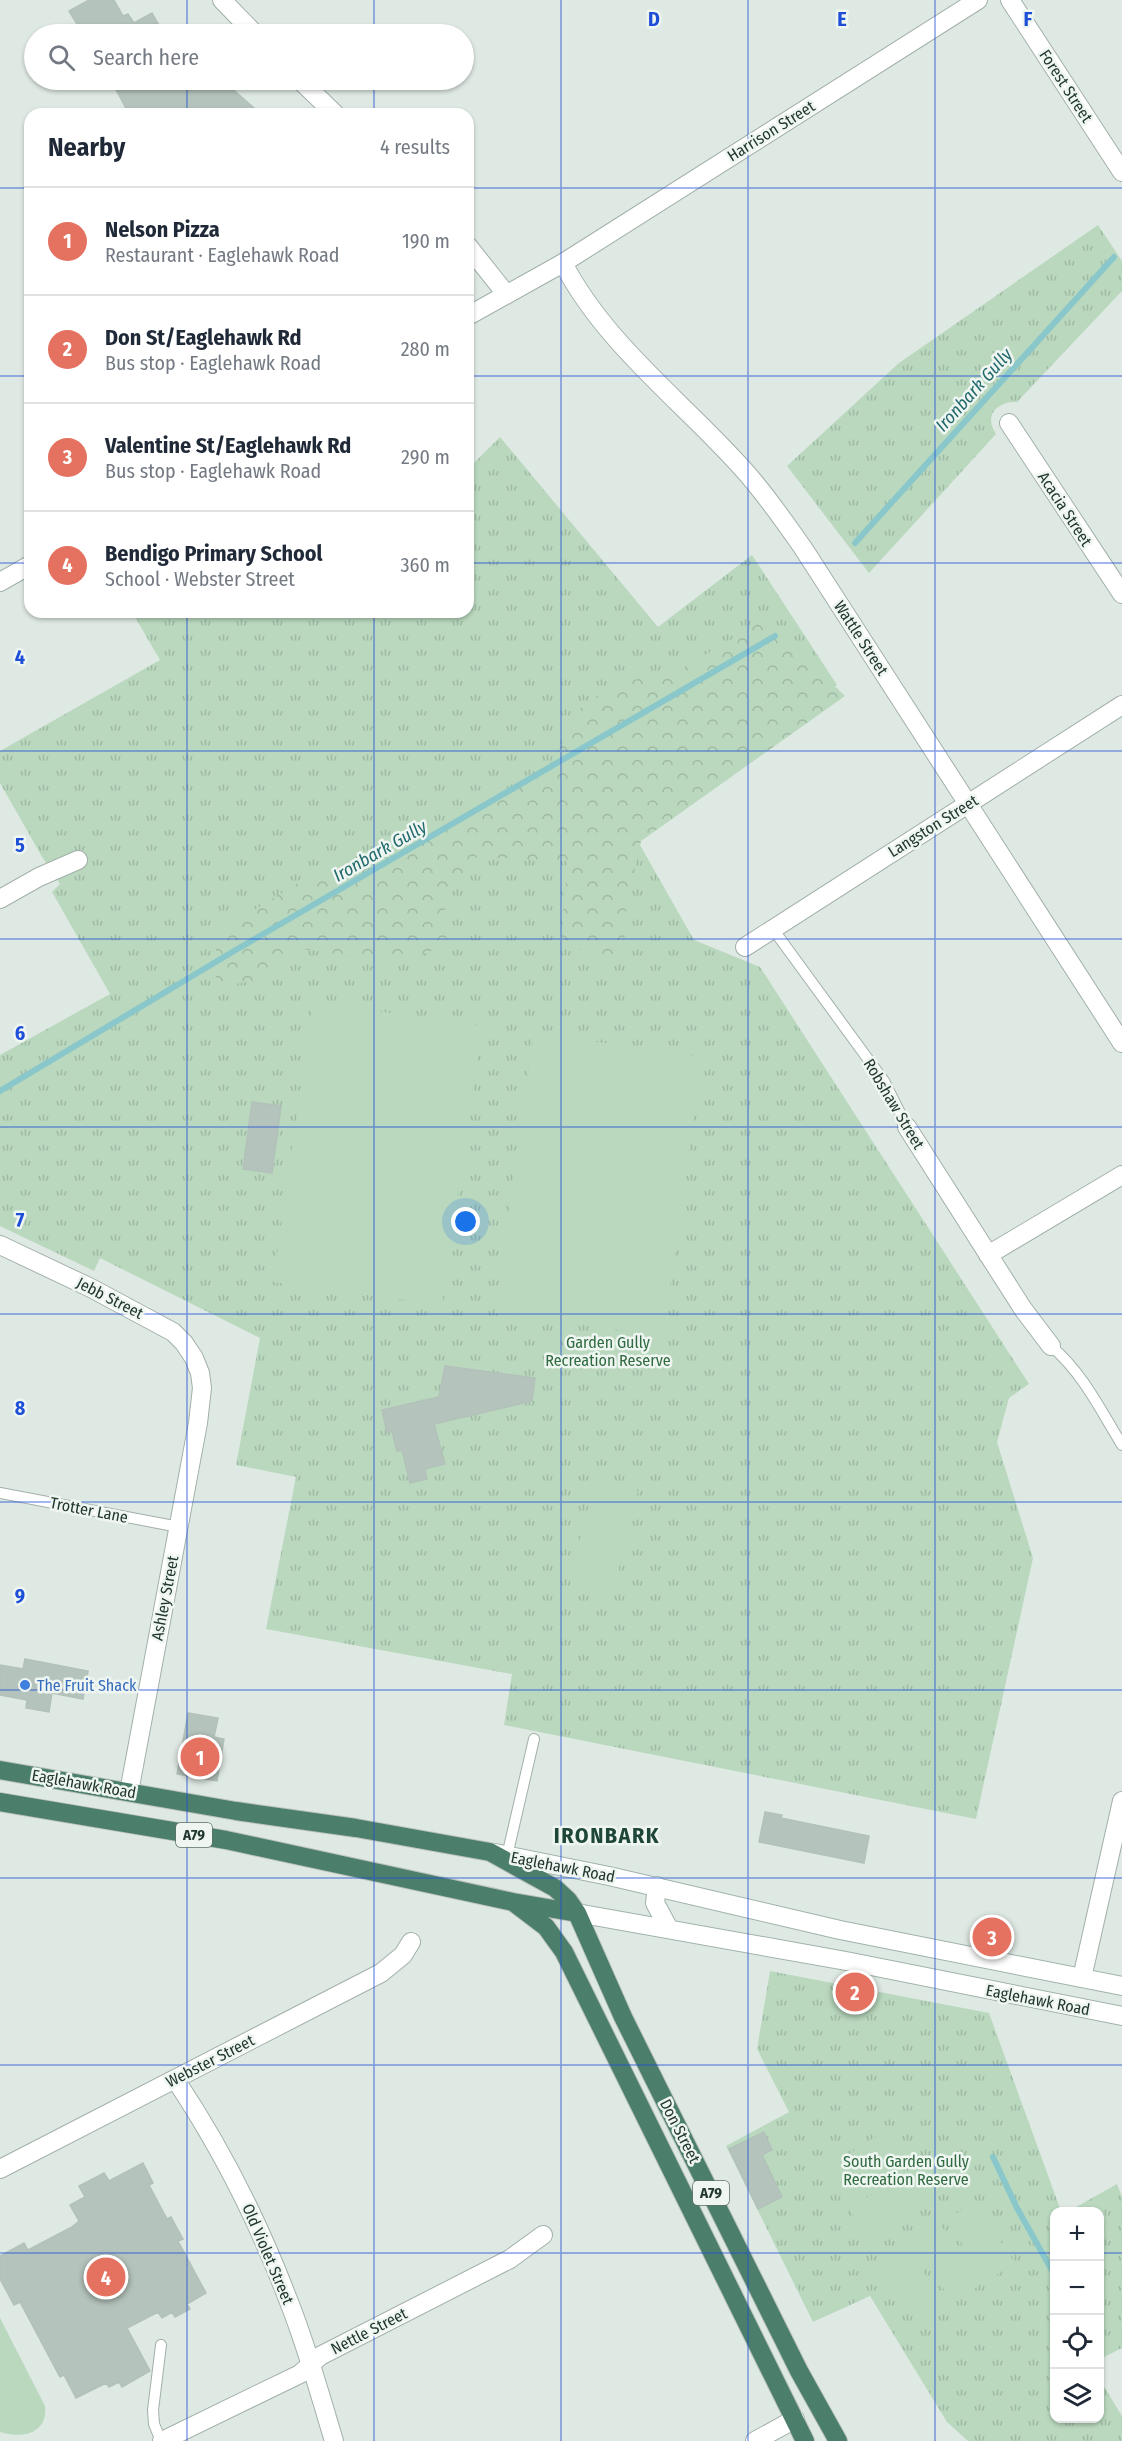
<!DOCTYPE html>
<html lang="en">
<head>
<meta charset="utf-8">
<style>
	:root { --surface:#fff; --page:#f6f6f7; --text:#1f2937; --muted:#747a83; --line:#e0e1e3; --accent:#e57260 }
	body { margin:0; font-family:"Fira Sans Condensed",sans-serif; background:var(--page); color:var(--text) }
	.controls { position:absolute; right:18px; bottom:18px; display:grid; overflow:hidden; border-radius:12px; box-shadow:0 2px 4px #0004 }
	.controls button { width:54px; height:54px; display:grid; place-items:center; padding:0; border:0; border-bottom:2px solid var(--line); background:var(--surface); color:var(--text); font:30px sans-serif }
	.you { position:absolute; left:466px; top:1222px; width:21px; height:21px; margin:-15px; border:4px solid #fff; border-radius:50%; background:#1a73e8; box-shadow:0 0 0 9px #1a73e833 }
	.badge { display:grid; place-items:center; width:39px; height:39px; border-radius:50%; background:var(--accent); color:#fff; font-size:20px; font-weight:700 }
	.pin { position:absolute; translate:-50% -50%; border:3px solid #fff; box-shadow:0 2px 6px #0006 }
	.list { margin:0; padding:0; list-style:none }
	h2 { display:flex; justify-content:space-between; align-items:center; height:78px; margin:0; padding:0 24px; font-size:26px }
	h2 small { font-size:20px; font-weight:400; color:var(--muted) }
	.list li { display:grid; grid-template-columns:39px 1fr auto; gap:18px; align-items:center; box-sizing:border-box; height:108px; padding:0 24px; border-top:2px solid var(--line) }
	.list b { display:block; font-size:22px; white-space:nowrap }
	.list p { margin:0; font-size:20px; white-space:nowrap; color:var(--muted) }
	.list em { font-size:20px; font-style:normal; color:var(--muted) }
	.icon { flex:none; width:33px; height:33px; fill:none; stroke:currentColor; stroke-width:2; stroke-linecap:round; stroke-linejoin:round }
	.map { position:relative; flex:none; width:1122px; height:2441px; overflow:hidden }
	.search { position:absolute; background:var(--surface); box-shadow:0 2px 4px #0004; left:24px; top:24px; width:450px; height:66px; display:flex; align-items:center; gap:15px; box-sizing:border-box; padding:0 21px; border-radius:33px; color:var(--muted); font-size:22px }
	.panel { position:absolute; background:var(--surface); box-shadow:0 2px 4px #0004; left:24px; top:108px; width:450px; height:510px; border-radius:18px }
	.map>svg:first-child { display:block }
</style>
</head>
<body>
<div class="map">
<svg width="1122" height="2441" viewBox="0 0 1122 2441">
	<defs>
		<pattern id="grass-tufts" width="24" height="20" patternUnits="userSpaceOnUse" patternTransform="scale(1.5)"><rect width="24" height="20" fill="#b9d8be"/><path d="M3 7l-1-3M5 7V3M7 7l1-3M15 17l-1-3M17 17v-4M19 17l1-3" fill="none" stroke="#9fbaa4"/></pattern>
		<pattern id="forest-crowns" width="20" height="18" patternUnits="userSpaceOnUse" patternTransform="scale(1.5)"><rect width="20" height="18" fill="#b9d8be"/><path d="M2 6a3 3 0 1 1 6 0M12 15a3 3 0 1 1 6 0" fill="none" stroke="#9fbaa4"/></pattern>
	</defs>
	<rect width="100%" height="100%" fill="#dfe9e3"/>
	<path fill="url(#grass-tufts)" d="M 1098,225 L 1122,261 L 1122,291 L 1017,402 C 998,401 983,415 996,434 L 869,573 L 787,466 L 899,363 Z
		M 500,437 L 658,627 L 752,555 L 837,685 L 628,824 L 694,940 L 760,967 L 1029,1384 L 1009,1398 L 997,1442 L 1033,1558 L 976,1819 L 504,1725 L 512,1674 L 266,1629 L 296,1477 L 236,1465 L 260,1338 L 100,1258 L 94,1271 L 0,1226 L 0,1055 L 110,994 L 52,892 L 60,884 L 41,855 L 0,783 L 0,751 L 160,660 L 132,612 L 468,612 L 468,469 Z
		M 770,1971 L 989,2013 L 1061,2211 L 1054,2212 L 1054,2418 L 1100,2418 L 1100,2380 L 1122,2416 L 1122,2441 L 968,2441 L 947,2422 L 870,2296 L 813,2322 L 726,2146 L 789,2112 L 757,2049 Z
		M 1117,2184 L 1122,2197 L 1122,2348 L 1100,2359 L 1100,2212 L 1069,2211 Z"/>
	<path fill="url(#forest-crowns)" d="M 766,619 L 845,696 L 641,841 L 627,905 L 621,962 L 561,944 L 567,861 L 477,857 L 444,900 L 447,944 L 403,963 L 295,948 L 269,978 L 216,987 L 216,934 L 320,869 L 468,817 L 553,761 L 581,707 L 616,682 L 671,675 Z"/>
	<path fill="#b9d8be" d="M 313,1002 L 482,1026 L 442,1305 L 273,1282 Z
		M 534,1033 L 702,1057 L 663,1336 L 495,1313 Z
		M 595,1481 L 638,1491 L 613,1592 L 569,1581 Z
		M 886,2130 L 904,2158 L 842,2199 L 824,2170 Z
		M 911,2169 L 929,2197 L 867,2237 L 849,2209 Z
		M 974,2202 L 1015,2263 L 987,2281 L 946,2220 Z
		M 940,2224 L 981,2284 L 953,2303 L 912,2242 Z
		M 906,2247 L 947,2307 L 920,2326 L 879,2265 Z
		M 0,2318 L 45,2406 C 48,2434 22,2439 0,2432 Z"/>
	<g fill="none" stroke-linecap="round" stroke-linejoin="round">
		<path stroke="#8ac7ca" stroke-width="6" d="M 855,543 L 1114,257
			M 0,1091 L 234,951 L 775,636
			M 993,2157 L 1017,2208 L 1054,2274"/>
	</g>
	<path fill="#b4c3bc" stroke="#b2c1b9" stroke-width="1.5" d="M 89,0 L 114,0 L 123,16 L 128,14 L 134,23 L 152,13 L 164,34 L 83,34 L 69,11 Z
		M 111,80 L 222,80 L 261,114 L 129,114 Z
		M 252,1102 L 281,1106 L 272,1173 L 243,1169 Z
		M 445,1366 L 535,1378 L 532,1401 L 434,1424 L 445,1464 L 425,1469 L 427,1479 L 410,1483 L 402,1450 L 397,1451 L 392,1431 L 387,1433 L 382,1410 L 439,1397 Z
		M 25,1659 L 88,1671 L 83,1699 L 52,1693 L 49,1712 L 26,1708 L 27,1700 L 0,1695 L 0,1665 L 23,1669 Z
		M 188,1713 L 218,1718 L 214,1737 L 224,1739 L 217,1781 L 177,1774 Z
		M 765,1812 L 782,1815 L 781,1818 L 869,1836 L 864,1863 L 759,1842 Z
		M 764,2132 L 772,2150 L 762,2155 L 782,2197 L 758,2209 L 729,2149 Z
		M 143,2163 L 153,2183 L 149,2185 L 167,2219 L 171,2217 L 183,2239 L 178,2241 L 206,2293 L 187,2304 L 190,2309 L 175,2317 L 172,2312 L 162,2318 L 158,2312 L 127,2328 L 150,2371 L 122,2387 L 119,2382 L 109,2387 L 106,2383 L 76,2398 L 64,2375 L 60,2377 L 20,2302 L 14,2305 L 0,2279 L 0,2256 L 24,2243 L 28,2250 L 72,2227 L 79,2221 L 70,2205 L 85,2197 L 79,2186 L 104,2173 L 109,2181 Z"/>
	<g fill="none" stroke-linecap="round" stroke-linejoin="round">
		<g stroke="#a2b0a9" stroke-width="12">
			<path id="service" d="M 773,929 L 884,1081 L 907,1127
				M 1051,1346 C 1083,1373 1101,1411 1122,1445
				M 0,1493 L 179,1527
				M 507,1856 L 534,1739
				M 161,2441 L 154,2424 L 153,2410 L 161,2345"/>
		</g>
		<g stroke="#a2b0a9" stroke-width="20">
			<path id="minor" d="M 1010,0 L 1122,172
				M 563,263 C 605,344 682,401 742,468 C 765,493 784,521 803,548 L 1122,1043
				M 1009,423 L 1122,594
				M 0,899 L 39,877 L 78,860
				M 745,947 L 1122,705
				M 907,1127 L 1023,1309 L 1051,1346
				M 0,1245 L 91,1288 L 173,1332 L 184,1343 L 194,1358 L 200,1373 L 202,1388 L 198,1423 L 129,1792
				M 988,1255 L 1122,1175
				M 1082,1978 L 1122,1801
				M 175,2079 C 222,2149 259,2223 289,2302 C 307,2347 320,2395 334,2441
				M 0,2169 L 381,1973 L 403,1955 L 411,1942
				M 162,2441 L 300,2374 L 320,2356 L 510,2259 L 543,2235
				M 755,2441 L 795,2419"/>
		</g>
		<g stroke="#a2b0a9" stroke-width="20">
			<path id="tertiary" d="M 222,0 L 255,34
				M 300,80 L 335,114
				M 468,246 L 506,294
				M 468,316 L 563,263 L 978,0
				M 0,582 L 30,565"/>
		</g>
		<g stroke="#9fb3aa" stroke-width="20">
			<path id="secondary" d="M 495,1853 L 609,1876 L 840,1930 L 1122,1986
				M 657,1886 L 655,1903 L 669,1929
				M 577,1913 L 846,1961 L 1122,2016"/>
		</g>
		<g stroke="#bcc3c1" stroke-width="20">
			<path id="trunk" d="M 0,1770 L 236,1811 L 356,1828 L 490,1852 L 555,1888 L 568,1900 L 577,1913 L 623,2017 L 799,2371 L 838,2441
				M 0,1802 L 226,1840 L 513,1902 L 577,1913
				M 513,1902 L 546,1927 L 564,1952 L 805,2441"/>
		</g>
		<use href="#service" stroke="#fff" stroke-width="10"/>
		<use href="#minor" stroke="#fff" stroke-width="18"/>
		<use href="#tertiary" stroke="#fff" stroke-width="18"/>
		<use href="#secondary" stroke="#fff" stroke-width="18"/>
		<use href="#trunk" stroke="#4c7e6c" stroke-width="18"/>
	</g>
	<path fill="none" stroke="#1d4ed8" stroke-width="1.5" stroke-opacity="0.55" d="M 187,0 L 187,34M 374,0 L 374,34M 561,0 L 561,2441M 748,0 L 748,2441M 935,0 L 935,2441M 187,80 L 187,114M 374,80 L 374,114M 0,188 L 30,188M 468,188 L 1122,188M 0,376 L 30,376M 468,376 L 1122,376M 0,563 L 30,563M 468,563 L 1122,563M 187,612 L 187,2441M 374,612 L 374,2441M 0,751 L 1122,751M 0,939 L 1122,939M 0,1127 L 1122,1127M 0,1314 L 1122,1314M 0,1502 L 1122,1502M 0,1690 L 1122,1690M 0,1878 L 1122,1878M 0,2065 L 1122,2065M 0,2253 L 1054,2253M 1100,2253 L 1122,2253"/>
	<circle fill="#3f7fe0" stroke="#eff6f1" stroke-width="2" cx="25" cy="1685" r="6"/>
	<g text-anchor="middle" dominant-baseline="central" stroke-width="5" stroke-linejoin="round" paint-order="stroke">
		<g fill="#eff6f1" stroke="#5f7069" stroke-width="1.5">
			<rect x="176" y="1823" width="36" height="24" rx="4.5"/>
			<rect x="693" y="2181" width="36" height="24" rx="4.5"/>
		</g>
		<g font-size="15" font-weight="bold" fill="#21372f">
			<text x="194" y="1835">A79</text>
			<text x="711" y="2193">A79</text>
		</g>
		<g font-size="16" fill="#21372f" stroke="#eff6f1">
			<text transform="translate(1066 86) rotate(57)">Forest Street</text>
			<text transform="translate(771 131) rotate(-32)">Harrison Street</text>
			<text transform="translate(1065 509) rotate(57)">Acacia Street</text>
			<text transform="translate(861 638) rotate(57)">Wattle Street</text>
			<text transform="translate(933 826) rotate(-32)">Langston Street</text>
			<text transform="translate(894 1104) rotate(59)">Robshaw Street</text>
			<text transform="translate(110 1298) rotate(27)">Jebb Street</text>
			<text transform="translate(89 1510) rotate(11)">Trotter Lane</text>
			<text transform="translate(165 1598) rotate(-79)">Ashley Street</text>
			<text transform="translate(84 1784) rotate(10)">Eaglehawk Road</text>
			<text transform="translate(563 1867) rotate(11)">Eaglehawk Road</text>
			<text transform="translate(1038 2000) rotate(11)">Eaglehawk Road</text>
			<text transform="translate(210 2061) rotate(-27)">Webster Street</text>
			<text transform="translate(680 2131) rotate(63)">Don Street</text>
			<text transform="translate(268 2254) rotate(67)">Old Violet Street</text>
			<text transform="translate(369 2331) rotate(-27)">Nettle Street</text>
		</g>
		<g font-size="16" fill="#2f6a40" stroke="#eff6f1">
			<text x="608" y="1342">Garden Gully<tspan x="608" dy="18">Recreation Reserve</tspan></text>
			<text x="906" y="2161">South Garden Gully<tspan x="906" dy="18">Recreation Reserve</tspan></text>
		</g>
		<g font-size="16" fill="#366cbe" stroke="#eff6f1" text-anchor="start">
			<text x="37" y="1685">The Fruit Shack</text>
		</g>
		<g font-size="18" font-style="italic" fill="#21696d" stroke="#eff6f1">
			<text transform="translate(974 390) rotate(-48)">Ironbark Gully</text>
			<text transform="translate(380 851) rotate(-30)">Ironbark Gully</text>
		</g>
		<g font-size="22" font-weight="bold" letter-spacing="1.5" fill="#1f4739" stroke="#eff6f1">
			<text x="607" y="1835">IRONBARK</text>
		</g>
	</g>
	<g font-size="20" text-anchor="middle" font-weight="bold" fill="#1d4ed8" stroke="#eff6f1" stroke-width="5" stroke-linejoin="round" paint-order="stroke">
		<text x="654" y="26">D</text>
		<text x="842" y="26">E</text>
		<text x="1028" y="26">F</text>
		<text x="20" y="664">4</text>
		<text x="20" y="852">5</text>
		<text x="20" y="1040">6</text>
		<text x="20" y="1227">7</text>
		<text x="20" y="1415">8</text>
		<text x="20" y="1603">9</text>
	</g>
</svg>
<div class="controls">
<button>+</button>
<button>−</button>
<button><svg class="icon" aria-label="locate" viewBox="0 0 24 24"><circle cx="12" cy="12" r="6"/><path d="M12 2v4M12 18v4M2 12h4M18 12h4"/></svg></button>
<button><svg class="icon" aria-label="layers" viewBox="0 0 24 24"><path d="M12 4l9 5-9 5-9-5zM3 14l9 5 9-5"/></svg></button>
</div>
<div class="you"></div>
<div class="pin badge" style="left:200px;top:1757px">1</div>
<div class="pin badge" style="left:855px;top:1992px">2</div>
<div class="pin badge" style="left:992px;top:1937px">3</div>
<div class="pin badge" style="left:106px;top:2277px">4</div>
<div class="search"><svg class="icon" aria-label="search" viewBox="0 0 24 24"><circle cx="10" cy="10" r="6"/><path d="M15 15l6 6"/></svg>Search here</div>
<section class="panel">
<h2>Nearby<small>4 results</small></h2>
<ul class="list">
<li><span class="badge">1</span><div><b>Nelson Pizza</b><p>Restaurant · Eaglehawk Road</p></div><em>190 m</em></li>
<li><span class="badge">2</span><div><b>Don St/Eaglehawk Rd</b><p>Bus stop · Eaglehawk Road</p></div><em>280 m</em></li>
<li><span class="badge">3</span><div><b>Valentine St/Eaglehawk Rd</b><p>Bus stop · Eaglehawk Road</p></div><em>290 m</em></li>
<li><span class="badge">4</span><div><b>Bendigo Primary School</b><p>School · Webster Street</p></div><em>360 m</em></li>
</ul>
</section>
</div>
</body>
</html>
